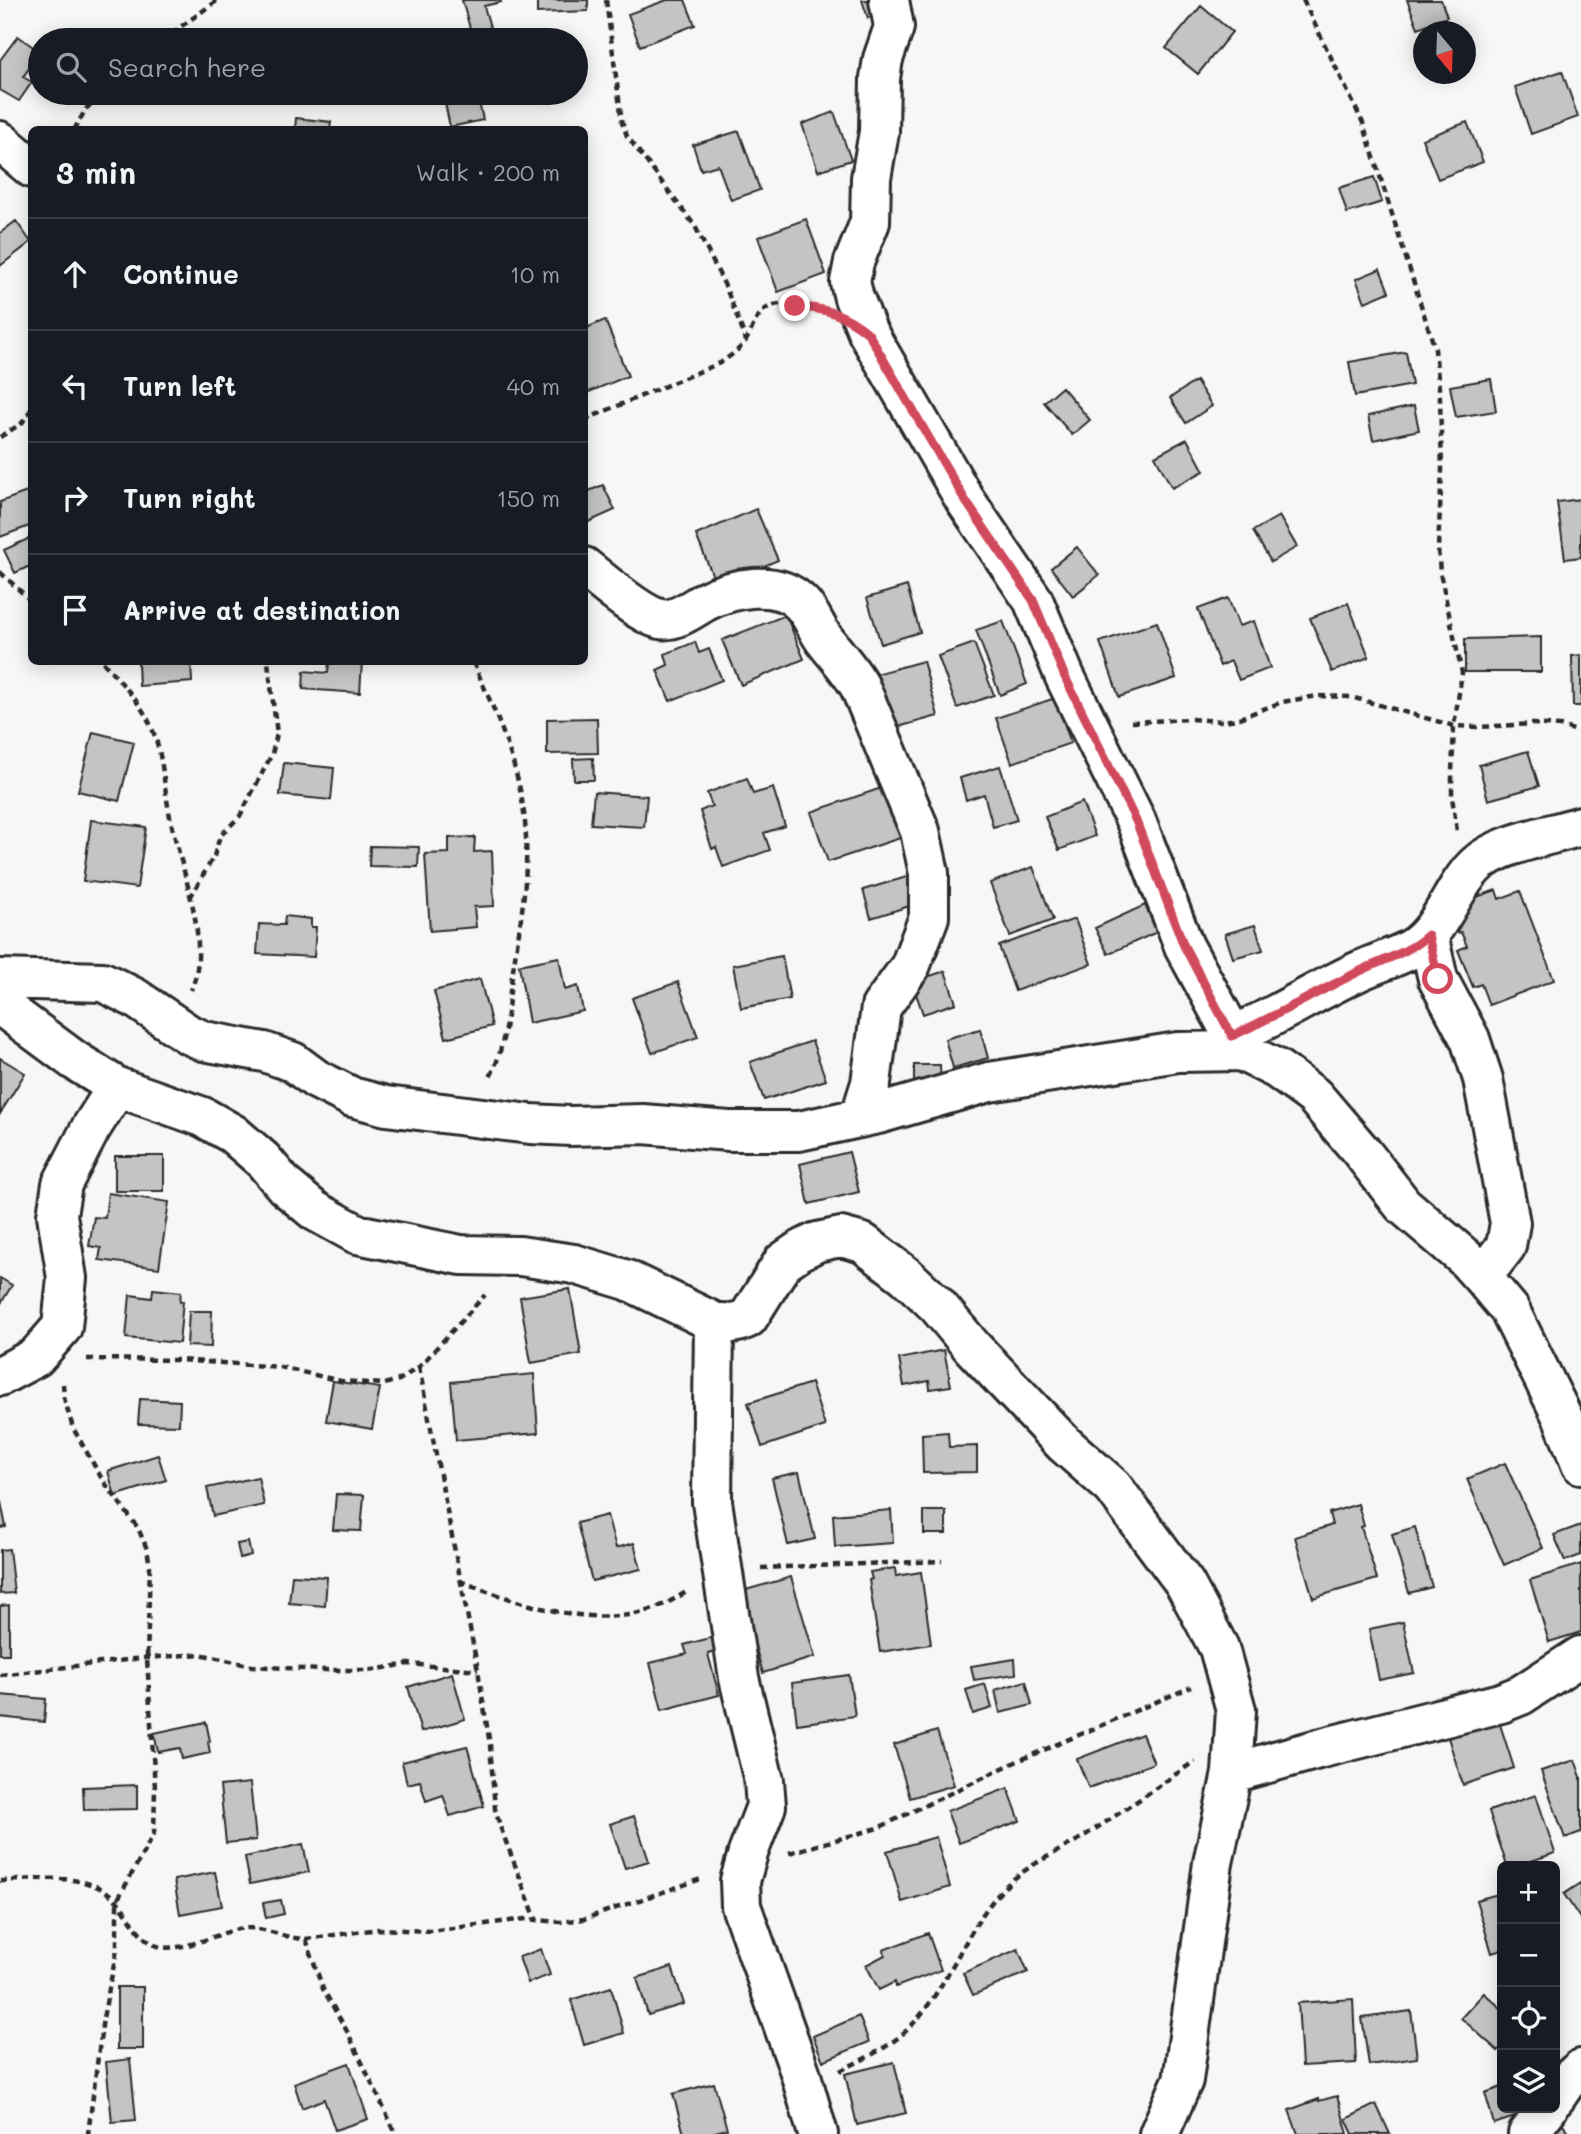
<!DOCTYPE html>
<html lang="en">
<head>
<meta charset="utf-8">
<style>
	:root { --surface:#171b24; --page:#20242c; --text:#f1f3f6; --muted:#9ea1a6; --line:#363941 }
	body { margin:0; font-family:Mali,sans-serif; background:var(--page); color:var(--text) }
	.controls { position:absolute; right:21px; bottom:21px; display:grid; overflow:hidden; border-radius:10px; box-shadow:0 4px 18px #0003 }
	.controls button { width:63px; height:63px; display:grid; place-items:center; padding:0; border:0; border-bottom:2px solid var(--line); background:var(--surface); color:var(--text); font:35px sans-serif }
	.compass { position:absolute; left:1413px; top:21px; width:63px; height:63px; border-radius:50%; background:var(--surface); box-shadow:0 4px 18px #0003; rotate:161deg }
	.stop { position:absolute; width:21px; height:21px; margin:-16px; border:5px solid #d1495b; border-radius:50%; background:#fff }
	.stop.end { background:#d1495b; border-color:#fff; box-shadow:0 2px 7px #0008 }
	.list { margin:0; padding:0; list-style:none }
	h2 { display:flex; justify-content:space-between; align-items:center; height:91px; margin:0; padding:0 28px; font-size:30px }
	h2 small { font-size:23px; font-weight:400; color:var(--muted) }
	.list li { display:grid; grid-template-columns:46px 1fr auto; gap:21px; align-items:center; box-sizing:border-box; height:112px; padding:0 28px; border-top:2px solid var(--line) }
	.list b { display:block; font-size:26px; white-space:nowrap }
	.list em { font-size:23px; font-style:normal; color:var(--muted) }
	.icon { flex:none; width:38px; height:38px; fill:none; stroke:currentColor; stroke-width:2; stroke-linecap:round; stroke-linejoin:round }
	.map { position:relative; flex:none; width:1581px; height:2134px; overflow:hidden }
	.search { position:absolute; background:var(--surface); box-shadow:0 4px 18px #0003; left:28px; top:28px; width:560px; height:77px; display:flex; align-items:center; gap:18px; box-sizing:border-box; padding:0 24px; border-radius:38px; color:var(--muted); font-size:26px }
	.panel { position:absolute; background:var(--surface); box-shadow:0 4px 18px #0003; left:28px; top:126px; width:560px; height:539px; border-radius:10px }
	.map>svg:first-child { display:block }
</style>
</head>
<body>
<div class="map">
<svg width="1581" height="2134" viewBox="0 0 1581 2134">
	<rect width="100%" height="100%" fill="#f7f7f7"/>
	<filter id="ink" filterUnits="userSpaceOnUse"><feTurbulence type="fractalNoise" baseFrequency=".0143" numOctaves="2"/><feDisplacementMap in="SourceGraphic" scale="14" xChannelSelector="R" yChannelSelector="G"/><feConvolveMatrix kernelMatrix="1 2 1 2 8 2 1 2 1" color-interpolation-filters="sRGB"/></filter>
	<g filter="url(#ink)">
		<path fill="#c4c4c4" stroke="#2b2b2b" stroke-width="2" d="M 462,0 L 500,0 L 501,2 L 484,6 L 492,34 L 473,39 Z
			M 537,0 L 588,0 L 588,11 L 537,13 Z
			M 667,0 L 685,0 L 695,25 L 640,46 L 628,14 Z
			M 862,0 L 883,0 L 887,11 L 868,18 Z
			M 1407,0 L 1441,0 L 1447,17 L 1418,28 Z
			M 1201,6 L 1232,32 L 1198,74 L 1166,48 Z
			M 18,36 L 40,52 L 23,77 L 32,82 L 19,101 L 0,90 L 0,60 Z
			M 1562,71 L 1578,117 L 1531,134 L 1515,87 Z
			M 443,93 L 477,93 L 483,120 L 450,127 Z
			M 834,112 L 851,160 L 818,171 L 802,124 Z
			M 296,118 L 331,122 L 330,130 L 295,130 Z
			M 1467,122 L 1483,162 L 1438,179 L 1422,139 Z
			M 739,131 L 760,190 L 731,200 L 718,165 L 701,170 L 693,145 Z
			M 1374,177 L 1382,202 L 1347,213 L 1339,188 Z
			M 806,219 L 826,274 L 778,292 L 758,237 Z
			M 16,221 L 31,242 L 0,266 L 0,233 Z
			M 1380,269 L 1389,292 L 1365,302 L 1356,279 Z
			M 605,320 L 628,376 L 584,394 L 584,329 Z
			M 1406,352 L 1412,385 L 1355,396 L 1349,362 Z
			M 1491,379 L 1496,411 L 1456,417 L 1450,386 Z
			M 1196,381 L 1212,406 L 1186,423 L 1170,398 Z
			M 1062,387 L 1090,420 L 1072,435 L 1044,402 Z
			M 1414,406 L 1419,430 L 1373,440 L 1368,416 Z
			M 1187,439 L 1204,471 L 1172,488 L 1155,456 Z
			M 603,485 L 615,510 L 584,524 L 584,493 Z
			M 27,492 L 32,504 L 32,525 L 0,537 L 0,502 Z
			M 1581,499 L 1581,557 L 1565,559 L 1557,502 Z
			M 756,509 L 778,560 L 717,586 L 696,535 Z
			M 1279,516 L 1297,547 L 1271,562 L 1253,531 Z
			M 32,537 L 32,565 L 15,573 L 4,550 Z
			M 1077,547 L 1099,575 L 1073,596 L 1051,568 Z
			M 907,586 L 920,632 L 881,644 L 867,598 Z
			M 1228,598 L 1239,626 L 1254,621 L 1270,668 L 1239,680 L 1231,661 L 1220,666 L 1198,609 Z
			M 1348,603 L 1369,657 L 1332,672 L 1310,618 Z
			M 786,615 L 804,659 L 741,685 L 722,640 Z
			M 1003,621 L 1027,684 L 1000,695 L 976,630 Z
			M 1157,622 L 1176,678 L 1119,697 L 1100,642 Z
			M 1541,637 L 1541,672 L 1465,672 L 1465,639 Z
			M 695,642 L 699,653 L 709,649 L 722,680 L 670,701 L 657,670 L 668,665 L 665,654 Z
			M 974,643 L 994,695 L 957,708 L 938,656 Z
			M 1581,655 L 1581,706 L 1573,706 L 1572,656 Z
			M 923,661 L 938,716 L 887,730 L 872,675 Z
			M 138,662 L 191,662 L 192,682 L 139,686 Z
			M 329,662 L 362,662 L 360,693 L 303,689 L 304,671 L 328,673 Z
			M 1055,698 L 1071,743 L 1012,763 L 996,718 Z
			M 597,718 L 598,753 L 547,754 L 547,719 Z
			M 93,732 L 134,742 L 119,801 L 78,791 Z
			M 1528,751 L 1539,786 L 1488,800 L 1479,765 Z
			M 593,758 L 594,780 L 574,780 L 573,759 Z
			M 284,763 L 334,768 L 331,800 L 280,795 Z
			M 1000,766 L 1017,820 L 993,827 L 984,794 L 966,800 L 960,778 Z
			M 747,778 L 753,794 L 773,788 L 785,826 L 764,833 L 770,850 L 723,867 L 716,847 L 712,849 L 700,811 L 712,806 L 707,793 Z
			M 893,784 L 909,835 L 828,862 L 811,812 Z
			M 594,792 L 647,796 L 644,827 L 591,824 Z
			M 1082,802 L 1095,836 L 1059,850 L 1045,817 Z
			M 91,820 L 146,827 L 137,888 L 83,881 Z
			M 475,837 L 474,852 L 492,851 L 494,906 L 474,907 L 476,927 L 430,931 L 425,854 L 449,853 L 449,838 Z
			M 370,846 L 419,847 L 418,867 L 369,866 Z
			M 1033,867 L 1053,920 L 1010,936 L 990,883 Z
			M 910,876 L 919,903 L 871,918 L 863,890 Z
			M 1496,890 L 1499,899 L 1520,891 L 1554,980 L 1489,1005 L 1481,984 L 1473,987 L 1458,950 L 1467,946 L 1461,932 L 1458,933 L 1449,907 Z
			M 1145,905 L 1157,932 L 1108,954 L 1095,928 Z
			M 285,916 L 311,919 L 311,927 L 316,927 L 314,957 L 257,954 L 259,924 L 284,925 Z
			M 1075,919 L 1091,964 L 1015,991 L 999,946 Z
			M 1255,925 L 1263,950 L 1233,958 L 1225,934 Z
			M 782,956 L 790,999 L 741,1008 L 733,965 Z
			M 559,957 L 565,990 L 578,986 L 583,1011 L 529,1023 L 519,965 Z
			M 945,971 L 956,1003 L 923,1014 L 912,982 Z
			M 480,979 L 492,1026 L 446,1038 L 434,991 Z
			M 678,982 L 698,1037 L 652,1053 L 632,998 Z
			M 980,1029 L 988,1058 L 953,1068 L 945,1039 Z
			M 812,1041 L 826,1080 L 764,1100 L 750,1062 Z
			M 0,1058 L 25,1073 L 0,1114 Z
			M 914,1065 L 940,1065 L 941,1089 L 914,1089 Z
			M 849,1152 L 859,1192 L 809,1204 L 800,1164 Z
			M 115,1156 L 164,1156 L 164,1191 L 115,1191 Z
			M 108,1193 L 169,1202 L 159,1268 L 99,1260 L 101,1248 L 89,1246 L 94,1217 L 105,1218 Z
			M 0,1278 L 12,1285 L 0,1305 Z
			M 153,1289 L 181,1292 L 180,1301 L 183,1301 L 179,1343 L 126,1338 L 130,1295 L 152,1298 Z
			M 570,1289 L 581,1354 L 531,1363 L 520,1297 Z
			M 189,1311 L 212,1311 L 211,1347 L 187,1346 Z
			M 944,1350 L 951,1386 L 930,1389 L 929,1381 L 904,1386 L 899,1359 Z
			M 534,1374 L 538,1433 L 456,1440 L 451,1382 Z
			M 333,1381 L 380,1388 L 372,1429 L 326,1421 Z
			M 811,1383 L 825,1426 L 762,1447 L 748,1403 Z
			M 140,1399 L 180,1401 L 179,1425 L 138,1424 Z
			M 948,1432 L 949,1447 L 977,1446 L 977,1472 L 923,1473 L 922,1434 Z
			M 158,1455 L 166,1480 L 115,1496 L 108,1471 Z
			M 1505,1463 L 1543,1548 L 1504,1565 L 1467,1479 Z
			M 799,1472 L 815,1539 L 788,1545 L 772,1478 Z
			M 258,1477 L 264,1505 L 213,1516 L 207,1488 Z
			M 336,1494 L 364,1495 L 361,1531 L 333,1530 Z
			M 1,1502 L 6,1527 L 0,1528 L 0,1503 Z
			M 1358,1504 L 1364,1526 L 1361,1527 L 1377,1579 L 1313,1598 L 1295,1537 L 1332,1525 L 1329,1513 Z
			M 891,1510 L 893,1543 L 835,1547 L 833,1515 Z
			M 924,1511 L 946,1511 L 946,1534 L 924,1534 Z
			M 607,1515 L 616,1548 L 634,1543 L 641,1569 L 592,1581 L 577,1523 Z
			M 1581,1525 L 1581,1555 L 1565,1561 L 1554,1535 Z
			M 1415,1527 L 1432,1587 L 1409,1593 L 1392,1534 Z
			M 248,1542 L 251,1555 L 240,1558 L 237,1544 Z
			M 9,1549 L 14,1593 L 0,1594 L 0,1550 Z
			M 1581,1564 L 1581,1632 L 1549,1642 L 1530,1580 Z
			M 895,1568 L 896,1576 L 921,1572 L 931,1644 L 880,1652 L 869,1580 L 872,1579 L 870,1572 Z
			M 292,1575 L 327,1577 L 325,1606 L 289,1603 Z
			M 791,1577 L 815,1657 L 763,1673 L 739,1592 Z
			M 9,1605 L 9,1654 L 0,1654 L 0,1606 Z
			M 1403,1622 L 1414,1673 L 1379,1680 L 1369,1629 Z
			M 714,1637 L 718,1651 L 708,1654 L 719,1695 L 662,1710 L 650,1663 L 687,1654 L 684,1645 Z
			M 1015,1659 L 1016,1674 L 974,1680 L 971,1666 Z
			M 452,1673 L 465,1719 L 421,1732 L 408,1687 Z
			M 849,1675 L 855,1716 L 797,1724 L 792,1683 Z
			M 1026,1681 L 1032,1705 L 1000,1713 L 995,1690 Z
			M 985,1684 L 992,1708 L 973,1714 L 966,1690 Z
			M 0,1695 L 46,1699 L 44,1722 L 0,1717 Z
			M 1496,1712 L 1514,1768 L 1463,1785 L 1445,1728 Z
			M 206,1722 L 210,1741 L 208,1742 L 210,1753 L 182,1759 L 180,1748 L 158,1752 L 154,1733 Z
			M 937,1731 L 954,1785 L 910,1798 L 894,1745 Z
			M 1142,1734 L 1154,1763 L 1089,1788 L 1077,1759 Z
			M 467,1746 L 484,1806 L 450,1816 L 443,1795 L 426,1801 L 420,1781 L 407,1784 L 402,1762 Z
			M 1575,1760 L 1581,1777 L 1581,1832 L 1565,1838 L 1541,1771 Z
			M 250,1783 L 256,1840 L 226,1843 L 220,1786 Z
			M 137,1785 L 137,1809 L 84,1810 L 83,1787 Z
			M 1008,1788 L 1020,1821 L 959,1843 L 947,1811 Z
			M 1536,1795 L 1555,1853 L 1516,1866 L 1507,1866 L 1489,1811 Z
			M 634,1816 L 649,1861 L 625,1868 L 610,1824 Z
			M 936,1837 L 950,1887 L 902,1902 L 887,1851 Z
			M 303,1844 L 309,1872 L 250,1884 L 245,1857 Z
			M 215,1872 L 222,1906 L 180,1914 L 174,1880 Z
			M 1581,1883 L 1581,1920 L 1564,1894 Z
			M 1502,1893 L 1502,1950 L 1492,1953 L 1476,1900 Z
			M 281,1900 L 284,1914 L 266,1918 L 263,1903 Z
			M 928,1933 L 941,1970 L 896,1987 L 895,1982 L 879,1990 L 866,1965 L 885,1955 L 883,1950 Z
			M 541,1949 L 550,1975 L 528,1983 L 519,1957 Z
			M 1018,1949 L 1028,1972 L 973,1995 L 963,1973 Z
			M 672,1967 L 684,2004 L 648,2015 L 637,1978 Z
			M 117,1987 L 143,1987 L 143,2049 L 117,2049 Z
			M 611,1987 L 624,2033 L 584,2045 L 571,2000 Z
			M 1484,1993 L 1502,2009 L 1502,2046 L 1498,2051 L 1461,2018 Z
			M 1353,1999 L 1356,2063 L 1302,2066 L 1298,2003 Z
			M 1411,2011 L 1417,2058 L 1369,2065 L 1362,2018 Z
			M 859,2016 L 869,2042 L 823,2061 L 813,2036 Z
			M 130,2059 L 136,2120 L 112,2122 L 106,2062 Z
			M 894,2062 L 906,2113 L 857,2125 L 845,2074 Z
			M 349,2063 L 368,2119 L 335,2130 L 324,2099 L 302,2108 L 294,2083 Z
			M 714,2083 L 727,2129 L 707,2134 L 684,2134 L 673,2094 Z
			M 1502,2087 L 1502,2108 L 1518,2108 L 1521,2115 L 1494,2124 L 1485,2093 Z
			M 1337,2096 L 1348,2134 L 1298,2134 L 1289,2110 L 1319,2099 L 1319,2101 Z
			M 1376,2104 L 1390,2134 L 1353,2134 L 1346,2119 Z
			M 1562,2123 L 1571,2134 L 1549,2134 Z"/>
		<g fill="none" stroke-linecap="round" stroke-linejoin="round">
			<g stroke="#2b2b2b" stroke-width="44">
				<path id="street" d="M 889,0 L 894,27 L 883,59 L 880,78 L 879,132 L 871,178 L 870,222 L 854,262 L 850,282 L 854,298 L 868,333 L 965,500 L 1033,600 L 1065,677 L 1136,821 L 1184,946 L 1241,1051
					M 0,141 L 32,168
					M 584,567 C 602,581 639,614 660,619 C 675,622 692,609 704,602 C 731,588 777,578 801,603 C 811,613 816,628 824,639 C 836,655 850,669 860,687 L 920,831 L 929,873 L 929,917 L 910,967 L 881,1007 L 871,1083 L 860,1118
					M 1428,935 L 1438,979 L 1470,1039 L 1483,1079 L 1510,1223 L 1506,1246 L 1482,1277
					M 0,979 L 103,982 L 135,998 L 188,1034 L 204,1041 L 264,1052 L 293,1062 L 316,1079 L 352,1097 L 386,1106 L 530,1124 L 571,1126 L 643,1124 L 729,1131 L 799,1131 L 878,1114 L 989,1082 L 1178,1052 L 1241,1051 L 1277,1069 L 1314,1096 L 1361,1151 L 1403,1205 L 1465,1258 L 1482,1277 L 1509,1309 L 1563,1418 L 1581,1464
					M 0,1005 L 74,1060 L 117,1087 L 203,1117 L 233,1134 L 263,1160 L 285,1186 L 315,1211 L 357,1234 L 461,1255 L 520,1256 L 574,1264 L 627,1280 L 714,1322 C 727,1324 736,1324 748,1318 L 783,1262 L 799,1251 L 817,1242 L 841,1237 L 863,1243 L 906,1276 L 937,1305 L 972,1347 L 1064,1444 L 1113,1487 L 1185,1584 L 1219,1648 L 1236,1710 L 1232,1773 L 1213,1863 L 1183,2080 L 1159,2134
					M 1232,1036 C 1275,1017 1314,992 1357,972 C 1374,964 1394,958 1411,949 C 1442,931 1451,889 1476,865 C 1499,843 1550,836 1581,826
					M 714,1322 L 712,1502 L 739,1678 L 764,1781 L 766,1806 L 748,1853 L 740,1881 L 741,1906 L 800,2072 L 818,2134
					M 0,1376 L 36,1357 L 62,1327 L 67,1278 L 57,1215 L 62,1184 L 91,1128 L 117,1087
					M 1232,1773 L 1322,1748 L 1501,1703 L 1521,1695 L 1581,1656
					M 1555,2098 L 1566,2082 L 1581,2069
					M 1528,2134 L 1548,2108"/>
			</g>
			<path stroke="#2b2b2b" stroke-width="4.5" stroke-dasharray="7 5" stroke-linecap="butt" d="M 606,0 L 622,122 L 627,136 L 695,226 L 726,288 L 746,340
				M 1303,0 L 1363,123 L 1435,349 L 1440,398 L 1442,470 L 1438,548 L 1440,573 L 1462,673 L 1454,726 L 1452,772 L 1452,797 L 1457,831
				M 162,40 L 218,0
				M 74,130 L 86,109 L 102,93
				M 584,420 L 720,363 C 729,357 738,351 745,342 C 755,327 756,306 780,304 C 792,303 806,307 818,308
				M 0,437 L 22,423 L 32,408
				M 0,572 L 32,602
				M 103,662 C 121,683 143,704 153,731 C 164,760 164,791 171,821 C 181,870 212,942 191,990
				M 473,662 C 498,718 524,775 526,838 C 528,884 519,931 512,976 C 507,1010 506,1048 489,1079
				M 1131,722 L 1191,719 L 1223,721 L 1237,719 L 1282,702 L 1317,696 L 1351,697 L 1454,726 L 1479,727 L 1533,724 L 1560,726 L 1581,732
				M 190,898 L 214,856 L 220,836 L 240,816 L 272,754 L 277,734 L 268,662
				M 87,1359 L 178,1360 L 280,1367 L 341,1381 L 384,1384 L 399,1380 L 419,1367 L 485,1295
				M 419,1367 L 478,1670 L 490,1745 L 495,1809 L 501,1829 L 536,1919
				M 63,1384 L 64,1398 L 73,1428 L 102,1479 L 138,1528 L 147,1549 L 150,1566 L 147,1658 L 155,1788 L 154,1833 L 117,1901 L 117,1950 L 103,2018 L 88,2134
				M 761,1568 L 942,1561
				M 460,1581 C 517,1602 582,1627 644,1612 C 659,1608 675,1599 688,1591
				M 0,1675 L 134,1659 L 200,1654 L 252,1666 L 320,1670 L 373,1670 L 408,1664 L 478,1670
				M 789,1853 L 878,1828 L 1011,1764 L 1191,1687
				M 0,1881 C 38,1880 89,1870 117,1901 C 130,1915 137,1936 155,1945 C 177,1955 216,1934 238,1929 C 261,1924 283,1939 306,1939 L 378,1929 L 430,1931 L 525,1919 L 560,1922 L 584,1919 L 704,1878
				M 306,1939 L 323,1989 L 348,2033 L 396,2134
				M 840,2071 C 863,2059 889,2048 908,2029 C 949,1989 966,1924 1008,1884 C 1031,1862 1062,1851 1089,1833 C 1125,1810 1160,1785 1195,1761"/>
			<use href="#street" stroke="#fff" stroke-width="38"/>
		</g>
	</g>
	<g fill="none" stroke-linecap="round" stroke-linejoin="round" filter="url(#ink)">
		<path stroke="#d1495b" stroke-width="9" d="M 795,306 C 826,309 844,313 868,333 L 965,500 L 1033,600 L 1065,677 L 1136,821 L 1184,946 L 1232,1036 C 1273,1017 1312,995 1352,975 C 1378,961 1406,955 1428,935 L 1438,979"/>
	</g>
</svg>
<div class="controls">
<button>+</button>
<button>−</button>
<button><svg class="icon" aria-label="locate" viewBox="0 0 24 24"><circle cx="12" cy="12" r="6"/><path d="M12 2v4M12 18v4M2 12h4M18 12h4"/></svg></button>
<button><svg class="icon" aria-label="layers" viewBox="0 0 24 24"><path d="M12 4l9 5-9 5-9-5zM3 14l9 5 9-5"/></svg></button>
</div>
<svg class="compass" viewBox="-18 -18 36 36"><path d="M0-13l5 13h-10z" fill="#e53935"/><path d="M0 13l5-13h-10z" fill="#9ea1a6"/></svg>
<div class="stop" style="left:1438px;top:979px"></div>
<div class="stop end" style="left:795px;top:306px"></div>
<div class="search"><svg class="icon" aria-label="search" viewBox="0 0 24 24"><circle cx="10" cy="10" r="6"/><path d="M15 15l6 6"/></svg>Search here</div>
<section class="panel">
<h2>3 min<small>Walk · 200 m</small></h2>
<ul class="list">
<li><svg class="icon" aria-label="ahead" viewBox="0 0 24 24"><path d="M12 20V5M6 11l6-6 6 6"/></svg><div><b>Continue</b></div><em>10 m</em></li>
<li><svg class="icon" aria-label="left" viewBox="0 0 24 24"><path d="M17 20v-9H6M10 6l-5 5 5 5"/></svg><div><b>Turn left</b></div><em>40 m</em></li>
<li><svg class="icon" aria-label="right" viewBox="0 0 24 24"><path d="M7 20v-9h11M14 6l5 5-5 5"/></svg><div><b>Turn right</b></div><em>150 m</em></li>
<li><svg class="icon" aria-label="arrive" viewBox="0 0 24 24"><path d="M6 21V4h12l-3 4 3 4H6"/></svg><div><b>Arrive at destination</b></div></li>
</ul>
</section>
</div>
</body>
</html>
